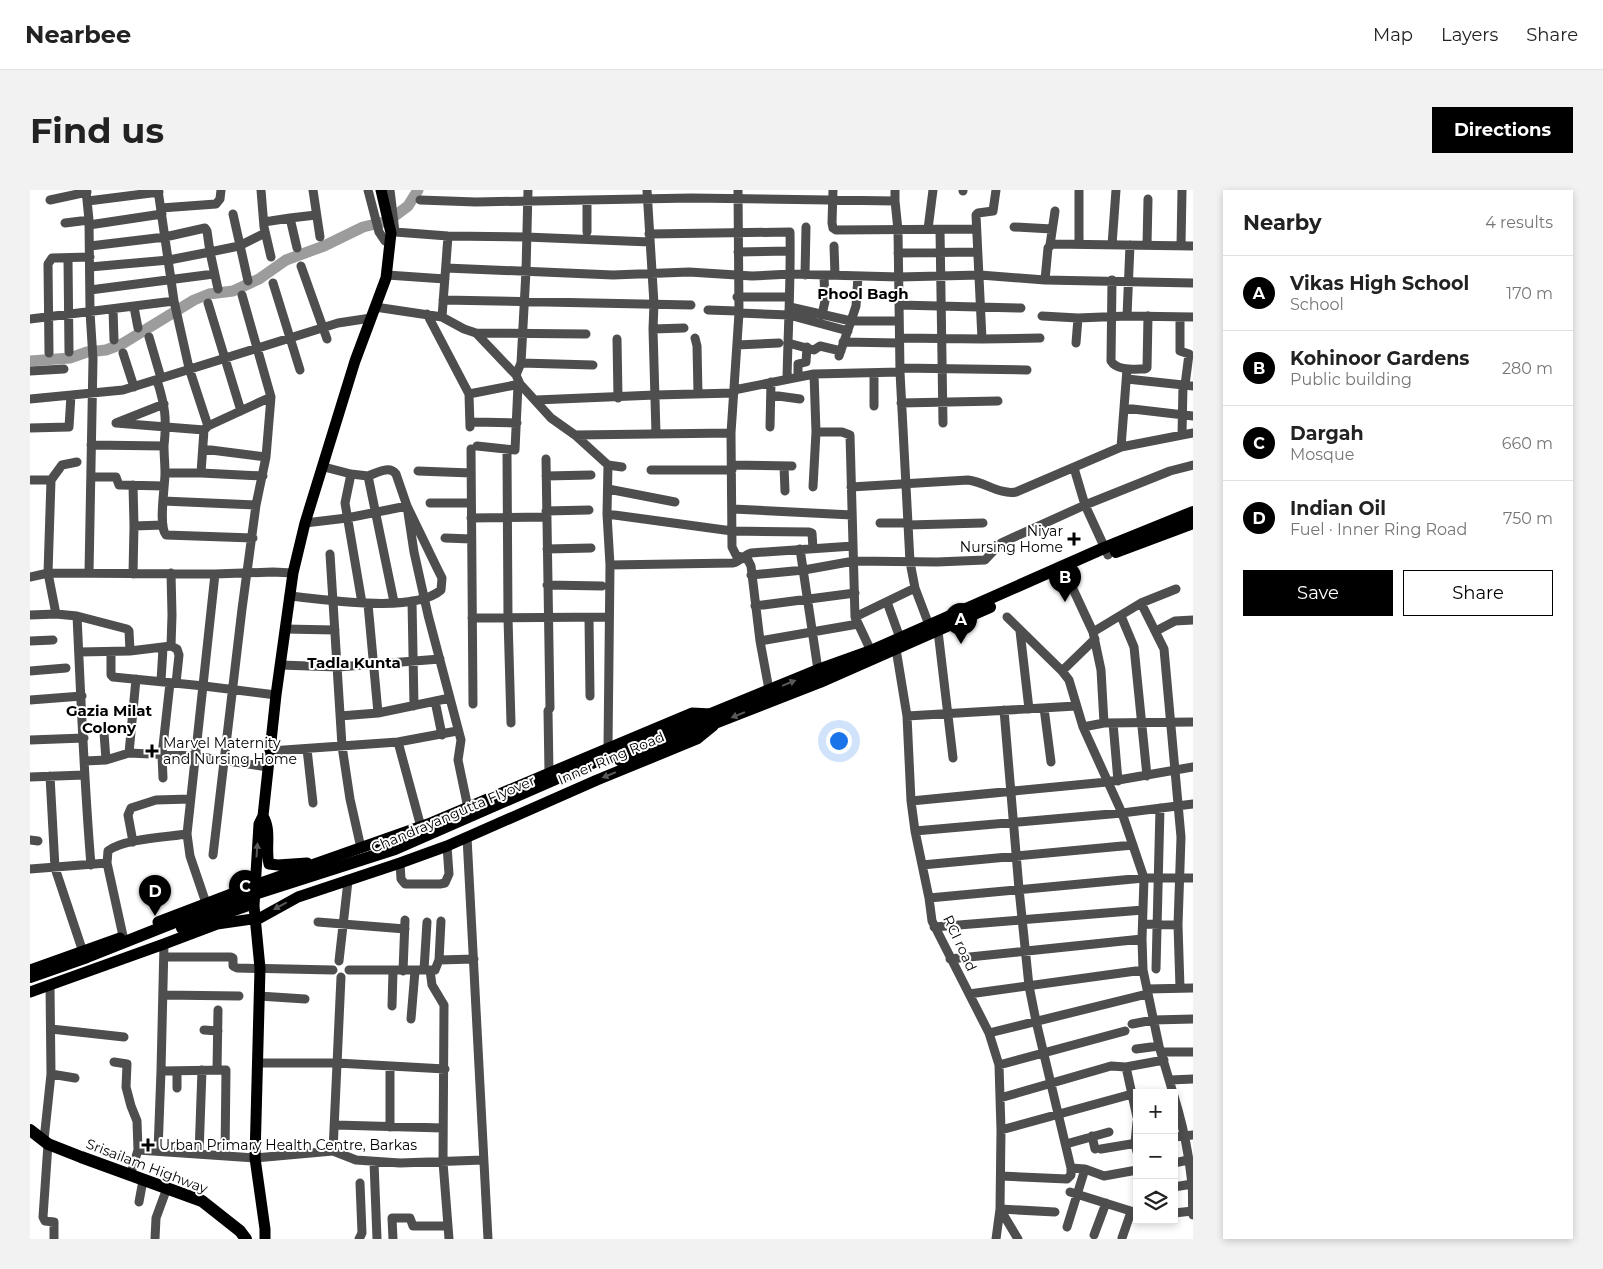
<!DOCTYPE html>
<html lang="en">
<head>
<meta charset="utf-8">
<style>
	:root { --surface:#fff; --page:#f2f2f2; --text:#222; --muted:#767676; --line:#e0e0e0; --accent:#000 }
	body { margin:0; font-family:Montserrat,sans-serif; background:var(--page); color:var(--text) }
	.controls { position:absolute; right:15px; bottom:15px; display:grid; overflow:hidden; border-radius:0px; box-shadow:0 2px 8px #0003 }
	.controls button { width:45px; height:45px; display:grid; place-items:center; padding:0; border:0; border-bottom:1px solid var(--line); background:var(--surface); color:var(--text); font:25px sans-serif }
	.you { position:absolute; left:808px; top:550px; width:18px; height:18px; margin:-12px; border:4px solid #fff; border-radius:50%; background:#1a73e8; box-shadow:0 0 0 8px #1a73e833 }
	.badge { display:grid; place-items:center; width:32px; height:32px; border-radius:50%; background:var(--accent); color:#fff; font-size:16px; font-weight:700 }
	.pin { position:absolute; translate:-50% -41px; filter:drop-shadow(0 1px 2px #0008) }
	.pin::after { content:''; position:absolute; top:26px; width:18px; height:15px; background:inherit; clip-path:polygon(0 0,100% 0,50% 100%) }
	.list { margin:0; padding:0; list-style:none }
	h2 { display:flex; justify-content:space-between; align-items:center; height:65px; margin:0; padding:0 20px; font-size:21px }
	h2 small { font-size:16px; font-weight:400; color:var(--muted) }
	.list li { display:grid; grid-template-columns:32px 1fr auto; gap:15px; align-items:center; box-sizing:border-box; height:75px; padding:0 20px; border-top:1px solid var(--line) }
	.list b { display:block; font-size:19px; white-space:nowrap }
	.list p { margin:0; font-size:16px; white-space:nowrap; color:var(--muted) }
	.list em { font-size:16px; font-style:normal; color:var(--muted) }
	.actions { display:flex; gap:10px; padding:15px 20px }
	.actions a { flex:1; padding:11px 0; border:1px solid var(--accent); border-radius:0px; text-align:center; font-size:18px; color:var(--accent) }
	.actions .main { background:var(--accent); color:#fff }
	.icon { flex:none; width:28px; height:28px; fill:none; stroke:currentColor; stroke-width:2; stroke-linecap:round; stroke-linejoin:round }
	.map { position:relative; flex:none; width:1163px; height:1049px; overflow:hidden; border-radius:0px }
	header { display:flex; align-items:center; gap:30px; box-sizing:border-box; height:70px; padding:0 25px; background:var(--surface); border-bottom:1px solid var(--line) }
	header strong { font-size:24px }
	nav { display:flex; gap:28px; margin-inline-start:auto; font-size:18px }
	.intro { display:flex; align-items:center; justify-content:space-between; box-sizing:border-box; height:120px; padding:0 30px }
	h1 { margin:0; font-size:35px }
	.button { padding:12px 22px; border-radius:0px; background:var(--accent); color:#fff; font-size:18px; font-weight:700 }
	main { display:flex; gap:30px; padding:0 30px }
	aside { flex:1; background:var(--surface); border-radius:0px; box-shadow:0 2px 8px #0003 }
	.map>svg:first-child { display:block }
</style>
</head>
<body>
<header>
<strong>Nearbee</strong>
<nav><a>Map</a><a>Layers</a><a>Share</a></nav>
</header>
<div class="intro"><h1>Find us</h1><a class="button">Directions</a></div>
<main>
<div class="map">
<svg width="1163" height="1049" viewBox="0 0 1163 1049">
	<rect width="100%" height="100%" fill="#fff"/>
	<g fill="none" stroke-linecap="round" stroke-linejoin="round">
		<path stroke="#9c9c9c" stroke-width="11" d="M 0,171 L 40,168 L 57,162 L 76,160 L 92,154 L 164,110 L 179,104 L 203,101 L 229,89 L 256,70 L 294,56 L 333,37 L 358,31 L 378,16 L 388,0"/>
		<path stroke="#4e4e4e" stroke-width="9" d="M 56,0 L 59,30 L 60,122 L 63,169 L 59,383
			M 128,0 L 144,111
			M 231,0 L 234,37 L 241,67
			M 283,0 L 290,47
			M 338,0 L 349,42 L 355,51
			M 360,0 L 365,42
			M 617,0 L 624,114 L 623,139 L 626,244
			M 708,0 L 709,123 L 701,243 L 702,357 L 706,365 L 718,370 L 721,376 L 730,451 L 740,505
			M 803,0 L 802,33 L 803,38 L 806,40 L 946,39
			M 865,0 L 865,11
			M 933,1 L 933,0
			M 20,10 L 57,2
			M 390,10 L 446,12 L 661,8 L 865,11 L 868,40 L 870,182 L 880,372 L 885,398 L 899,435
			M 58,11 L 129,2
			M 131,18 L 186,14 L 190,9 L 191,0
			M 203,24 L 218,91
			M 260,28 L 286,25
			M 234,32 L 260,28 L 267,58
			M 35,33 L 59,30
			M 59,35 L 132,24
			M 984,37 L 1022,39
			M 898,39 L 903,0
			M 910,40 L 913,233
			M 365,42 L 418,46 L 496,47 L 620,52
			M 557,42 L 557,10
			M 619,44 L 760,42 C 761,91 758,140 757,189
			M 1049,54 L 1049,1
			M 1020,55 L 1025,21
			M 1082,55 L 1086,0
			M 1117,55 L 1118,9
			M 60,56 L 135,47 L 175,38 L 177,41 L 180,62 L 139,70 L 60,77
			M 804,56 L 805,85
			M 1151,56 L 1152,0
			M 708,62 L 760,61
			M 868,63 L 947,62
			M 38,69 L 39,162
			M 271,76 L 297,149
			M 416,78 L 583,85 L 659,82 L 722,86 L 761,84 L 869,87 L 950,85 L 1015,90 L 1163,93
			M 357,85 L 415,89
			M 775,85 L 776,37
			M 1015,90 L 1018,58 L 1022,54 L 1163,56
			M 1082,90 L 1081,171 C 1087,181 1104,179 1115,179 L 1117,178 L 1118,126
			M 243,93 L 270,180
			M 188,99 L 180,62 L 209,56 L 235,43
			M 60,100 L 184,84
			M 707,107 L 759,107
			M 413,110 L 661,115
			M 178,113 L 211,221
			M 869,115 L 991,118
			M 104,117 L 108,138
			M 345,117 L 412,127 L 434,139 L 446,143 L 486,185 L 490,194 L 521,228 L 545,245 L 578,275 L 592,277
			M 760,117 L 821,131 L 826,116 L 828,86
			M 83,119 L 84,150
			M 678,120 L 707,121
			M 709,123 L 759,125 L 818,141
			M 397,124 L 439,204 L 440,237
			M 792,125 L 795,111 L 794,86
			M 1012,126 L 1048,128 L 1097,126 L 1163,127
			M 1097,126 L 1100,55
			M 412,127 L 418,46
			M 1150,127 L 1150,161 L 1159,164 L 1155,195
			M 0,129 L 144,111 L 159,178 L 178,236
			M 623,139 L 654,138
			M 446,143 L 556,144
			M 119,147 L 131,188
			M 665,148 L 667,156 L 668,204
			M 870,148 L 952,149 L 946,25 L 948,23 L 963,21 L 966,0
			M 587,149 L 588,208
			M 952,149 L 1010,148
			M 813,152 L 869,153
			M 758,153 L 784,160 L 790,156 L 811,161
			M 1046,153 L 1048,128
			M 707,155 L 749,153
			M 19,163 L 18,74 L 22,68 L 60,67
			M 93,163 L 104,197
			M 809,166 L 821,131 L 869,131
			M 491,173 L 563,175
			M 870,178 L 997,180
			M 0,181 L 34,179
			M 844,183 L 844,216
			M 784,184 L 870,182
			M 486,185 L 491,173 L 496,81 L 498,0
			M 768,187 L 768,174 L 776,172 L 777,157
			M 1097,189 L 1163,196
			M 704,200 L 784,184 L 786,242 L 812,242 L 820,245 L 825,427 L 841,461
			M 439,204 L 490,194
			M 741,205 L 770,209
			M 0,209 L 93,200 L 292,138 L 308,133 L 341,128
			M 506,210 L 625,205 L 704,203
			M 871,213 L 968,211
			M 1094,218 L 1163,226
			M 444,232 L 487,233
			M 86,233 L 174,240 L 178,236 L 241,207 L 212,105
			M 86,233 L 134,214
			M 740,237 L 741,192
			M 0,238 L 39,237 L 41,205
			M 545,245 L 701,243
			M 1152,245 L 1153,195
			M 61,255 L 134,256 C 137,228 135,216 127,190
			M 134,256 C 134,265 135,274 135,283 C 135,298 128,335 136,345 L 223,348
			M 447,256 L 485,260 L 488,195
			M 1091,257 L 1097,179
			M 173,259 L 236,267
			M 441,259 L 443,514
			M 477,264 L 478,428 L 481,533
			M 516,269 L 520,518 L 518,521 L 519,582
			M 578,275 L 577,324 L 580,375 L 578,557
			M 702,275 L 762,276
			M 754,276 L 755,301
			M 294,277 L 321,284 L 338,286
			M 1044,278 L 1055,315 L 1078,365
			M 621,280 L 702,280
			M 388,281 L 441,283
			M 135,283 L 171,283 L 233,286
			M 171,283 L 174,240
			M 321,284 L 315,313 L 332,413
			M 516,286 L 561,285
			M 62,287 L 86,287 L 89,295 L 91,295 L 134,296
			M 0,290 L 21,290 L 32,275 L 47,272
			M 21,290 L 18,383 L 185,384 L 243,382 L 263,383
			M 783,297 L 786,242
			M 821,297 L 938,290 C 955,292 970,305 986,302 L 1091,257 L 1163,243
			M 578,299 L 645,312
			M 133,311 L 226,315
			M 400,313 L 441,313
			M 703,319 L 822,325
			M 516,321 L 559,320
			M 577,324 L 702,341 L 779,342 L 782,343 L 783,359
			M 441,328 L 516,327
			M 275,333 L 317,328 L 377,316 L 384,362 L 398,425 L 431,550 L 428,570 L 438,618
			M 850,333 L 878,333
			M 878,335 L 953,333
			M 104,336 L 133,335
			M 415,348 L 441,349
			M 517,359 L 561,358
			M 770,359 L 788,480
			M 300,364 L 312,556 L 320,609 L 331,658
			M 580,375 L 703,373 C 710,371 714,365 721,363 L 823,356
			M 103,384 L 104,336 L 103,295
			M 1036,384 L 1063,442 L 1111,413 L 1146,399
			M 721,385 L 774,380 L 824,371 L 907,372 L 955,370 L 971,353 L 1055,315 L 1140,281 L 1163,275
			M 0,387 L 18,383 L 26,424 L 47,426 L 97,439 L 99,441 L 100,461
			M 517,395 L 572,396
			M 259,406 C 295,409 383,424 411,400 L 412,388 L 407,378 L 377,316 L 366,284 C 359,275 347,283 338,286 L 364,412
			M 382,411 L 384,516
			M 857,412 L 870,448
			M 1111,413 L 1134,459 L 1151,647 L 1148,735 L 1150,798
			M 338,414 L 348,523
			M 725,416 L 825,403
			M 0,425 L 26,424
			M 47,426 C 51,509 54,592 61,675
			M 1091,426 L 1104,457 L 1117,586
			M 825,427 L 885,398
			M 977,427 L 1032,481 L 1039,490 L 1053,537 L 1092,623 L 1114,688 L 1112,749 L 1113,780 L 1129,856 L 1143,903
			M 442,428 L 579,427
			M 559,428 L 560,506
			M 255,439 L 305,440
			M 908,441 L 923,568
			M 990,441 L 999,519
			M 1126,441 L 1145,431 L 1163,430
			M 1063,442 L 1071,480 L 1074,533
			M 0,451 L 23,450
			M 730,451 L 828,434
			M 141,456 L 147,459 L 149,465 L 146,493
			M 866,459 L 877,526 L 881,611 L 885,641 L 899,708 L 902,731 L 959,843 L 969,875 L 971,940 L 970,1019 L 988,1049
			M 49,462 L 100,461 L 141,456 L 142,425 L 141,383
			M 81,462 L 81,485 L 83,487 L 174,496 L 246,505
			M 250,475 L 308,477 L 410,469
			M 0,481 L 36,478
			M 1032,481 L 1065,449
			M 131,491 L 133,458
			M 0,510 L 52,506
			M 405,511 L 412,545
			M 1014,518 L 1021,572
			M 974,520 L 989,699 L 999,796 L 1006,831 L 1041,978
			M 310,526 L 348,523 L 420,508
			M 877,526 L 1046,516
			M 1083,533 L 1088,591
			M 1053,537 L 1074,533 L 1163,532
			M 74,543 L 76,570
			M 0,550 L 54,548
			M 368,552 L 391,637
			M 277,559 L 283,613
			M 240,561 L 368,552 L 427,541
			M 99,563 L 106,489
			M 55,571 L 76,570 L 99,563 L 164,566 L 238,577
			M 20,586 L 25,678 L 53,762
			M 0,587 L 54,585
			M 133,588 L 132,565 L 140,493
			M 881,611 L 1077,592 L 1163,577
			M 885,641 L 1092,623 L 1163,614
			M 437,647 L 458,1049
			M 0,650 L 8,651
			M 103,652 L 98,625 L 101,618 L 126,610 L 160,609
			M 183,665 L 212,419 L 226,315 L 236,267 L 241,207
			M 77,673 L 93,746
			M 370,673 L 371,689 L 375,694 L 410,694 L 415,693 L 419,684 L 417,656
			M 892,675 L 1103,655
			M 0,679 L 77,673 L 78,661 C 92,649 138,647 157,644
			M 899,708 L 1114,688 L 1163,688
			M 176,713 L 160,666 L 157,644 L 185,384
			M 288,732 L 375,739
			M 1113,734 L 1148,735
			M 904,737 L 1113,720
			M 134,767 L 201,767 L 203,768 L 203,776 L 207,778 L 303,780
			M 920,769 L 1112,749
			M 409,770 L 411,731
			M 309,771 L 318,691
			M 1126,779 L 1130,618
			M 319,780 L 405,780 L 409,770 L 444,769
			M 394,780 L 397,732
			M 400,780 L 402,795 L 414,815 L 413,972 L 419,1049
			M 373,781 L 375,730
			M 1117,799 L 1163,798
			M 939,804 L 1113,780
			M 133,805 L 209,806
			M 229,806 L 275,809
			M 362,816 L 363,781
			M 381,829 L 385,781
			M 1102,834 L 1123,830 L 1163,829
			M 21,839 L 94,847
			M 174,840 L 188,841
			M 959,843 L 1117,804
			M 1106,859 L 1129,856
			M 1131,862 L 1163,862
			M 84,872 L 97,874 L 96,897 L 101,916 L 107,931 L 108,960
			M 227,873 L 307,873 L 415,879
			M 969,875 L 1095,841
			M 1096,877 L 1107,927
			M 187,880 L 188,820
			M 131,881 L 196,880 L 195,965
			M 21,884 L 45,888
			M 1140,890 L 1163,889
			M 147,898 L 147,881
			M 1144,906 C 1153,935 1159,964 1162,994 C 1163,1004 1162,1015 1163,1025
			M 970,908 L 1081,876 L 1096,877 L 1134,870
			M 1107,932 L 1105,953 L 1107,962
			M 305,935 L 413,938
			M 360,937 L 360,876
			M 971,940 L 1102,904
			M 1062,946 L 1065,959
			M 1144,947 L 1163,945
			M 14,950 L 21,884 L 20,795
			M 18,954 L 13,1027 L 15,1031 L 24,1032 L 24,1049
			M 1036,954 L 1079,942
			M 1071,959 L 1107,953
			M 128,961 L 131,881 L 134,754
			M 303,961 L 311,787
			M 169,964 L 172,880
			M 344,972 L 347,1049
			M 1144,973 L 1158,970
			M 100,986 L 108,960 L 225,968 L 303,961 L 326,970 L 370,973 L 453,970
			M 971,986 L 1037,989 L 1041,985 L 1041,978 L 1055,979 L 1074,986 L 1107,980
			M 1144,997 L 1162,994
			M 1040,1002 L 1107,1023
			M 109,1012 L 113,990
			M 1144,1023 L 1163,1021
			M 1037,1037 L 1055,979
			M 1064,1045 L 1076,1013
			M 1092,1048 L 1101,1022
			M 125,1049 L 126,1028 L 137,998
			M 329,1049 L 332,1043 L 330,993
			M 363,1049 L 362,1028 L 380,1028 L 383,1036 L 418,1036
			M 966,1049 L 970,1019 L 1025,1022"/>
		<path stroke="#000" stroke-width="11" d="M 233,626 C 242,641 235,658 239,674 L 248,675 L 277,673
			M 128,732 L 225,695 L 398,634 L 662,523 L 681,524
			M 0,780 L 90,748
			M 0,802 L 134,754 L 187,734 L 230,728 L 268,707 L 370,673 L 417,656 L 567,590 L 667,549 L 683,536
			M 235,1049 L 235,1039 L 225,968 L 230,778 L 224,716 L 229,634 L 233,626 L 246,505 L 263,383 L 275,333 L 325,171 L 356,88 L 361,43 L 351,0"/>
		<path stroke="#000" stroke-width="12" d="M 1086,362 L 1163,333
			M 590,570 L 790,492 L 960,417
			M 152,738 L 221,714
			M 0,787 L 57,767 L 178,719 L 365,659 L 578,566 L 788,480 L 841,461 L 1074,358 L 1163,322
			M 0,940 L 18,954 L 51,967 L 172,1011 L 210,1041 L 216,1049"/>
	</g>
	<defs><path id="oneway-solid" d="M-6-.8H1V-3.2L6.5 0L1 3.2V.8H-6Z" transform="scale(1.25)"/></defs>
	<g fill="#595959">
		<use href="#oneway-solid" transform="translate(759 493) rotate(-22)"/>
		<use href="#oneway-solid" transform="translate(708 525) rotate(158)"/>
		<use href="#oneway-solid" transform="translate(579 585) rotate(158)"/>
		<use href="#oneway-solid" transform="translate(227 660) rotate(-86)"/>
		<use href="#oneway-solid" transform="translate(250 716) rotate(151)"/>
	</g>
	<g fill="#000" stroke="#fff" stroke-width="2">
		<path d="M1041.5 341.5h5v5h5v5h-5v5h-5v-5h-5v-5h5z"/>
		<path d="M119.5 553.5h5v5h5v5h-5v5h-5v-5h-5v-5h5z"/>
		<path d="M115.5 947.5h5v5h5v5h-5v5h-5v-5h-5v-5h5z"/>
	</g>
	<g text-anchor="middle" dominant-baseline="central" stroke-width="4" stroke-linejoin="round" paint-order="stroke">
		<g font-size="14" fill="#000" stroke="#fff" text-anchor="start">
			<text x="1033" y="341" text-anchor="end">Niyar<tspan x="1033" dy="16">Nursing Home</tspan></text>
			<text x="133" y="553">Marvel Maternity<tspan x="133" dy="16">and Nursing Home</tspan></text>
			<text x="129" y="955">Urban Primary Health Centre, Barkas</text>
		</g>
		<g font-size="14" fill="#000" stroke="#fff">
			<text transform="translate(581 568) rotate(-23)">Inner Ring Road</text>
			<text transform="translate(423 624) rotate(-23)">Chandrayangutta Flyover</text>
			<text transform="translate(930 753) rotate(65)">RCI road</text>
			<text transform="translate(117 976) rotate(21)">Srisailam Highway</text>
		</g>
		<g font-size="15" font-weight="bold" fill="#000" stroke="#fff">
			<text x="833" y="103">Phool Bagh</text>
			<text x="324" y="472">Tadla Kunta</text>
			<text x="79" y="520">Gazia Milat<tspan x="79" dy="17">Colony</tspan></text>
		</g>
	</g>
</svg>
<div class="controls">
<button>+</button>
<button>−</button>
<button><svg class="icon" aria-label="layers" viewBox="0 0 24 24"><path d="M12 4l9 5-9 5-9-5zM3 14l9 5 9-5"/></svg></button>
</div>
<div class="you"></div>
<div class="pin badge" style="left:931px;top:454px">A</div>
<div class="pin badge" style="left:1035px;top:412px">B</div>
<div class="pin badge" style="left:215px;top:721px">C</div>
<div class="pin badge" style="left:125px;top:726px">D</div>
</div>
<aside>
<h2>Nearby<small>4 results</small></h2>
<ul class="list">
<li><span class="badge">A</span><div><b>Vikas High School</b><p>School</p></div><em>170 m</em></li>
<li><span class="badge">B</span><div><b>Kohinoor Gardens</b><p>Public building</p></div><em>280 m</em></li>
<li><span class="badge">C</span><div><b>Dargah</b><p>Mosque</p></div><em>660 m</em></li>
<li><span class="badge">D</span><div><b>Indian Oil</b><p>Fuel · Inner Ring Road</p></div><em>750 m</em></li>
</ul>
<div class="actions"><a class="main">Save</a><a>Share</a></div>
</aside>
</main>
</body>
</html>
